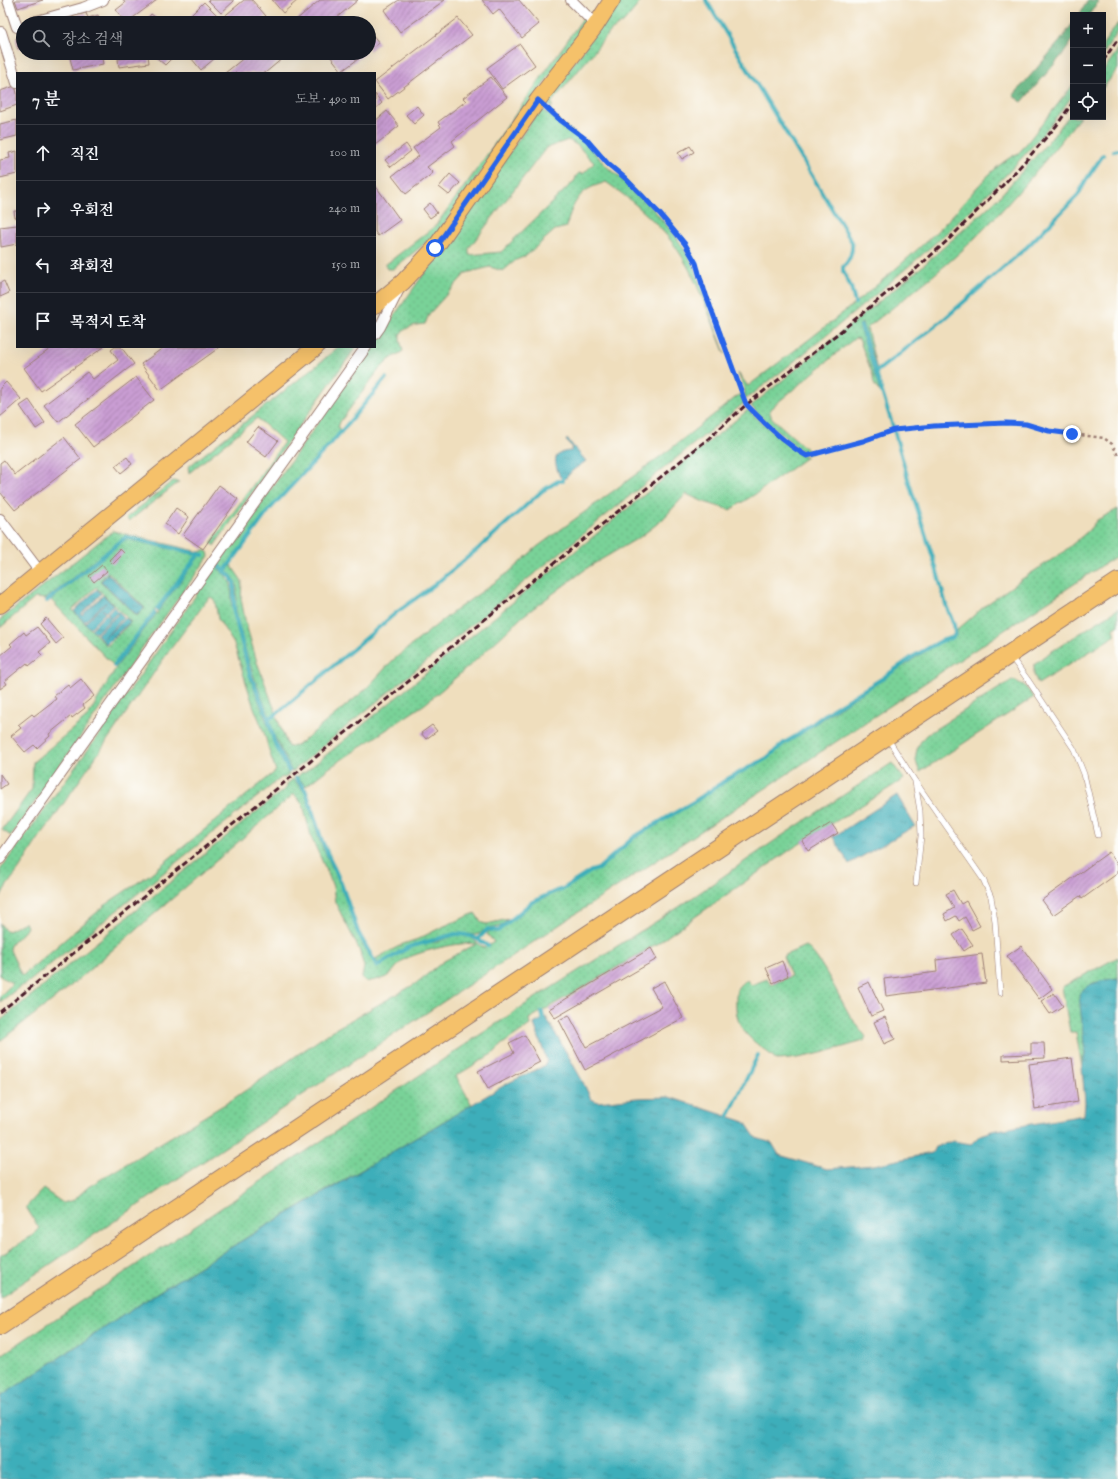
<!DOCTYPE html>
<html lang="ko">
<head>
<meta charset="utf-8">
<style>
	:root { --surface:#171b24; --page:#242831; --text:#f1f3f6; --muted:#9ea1a6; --line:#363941 }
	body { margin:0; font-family:"IM FELL English","Noto Serif KR",serif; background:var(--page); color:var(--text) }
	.controls { position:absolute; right:12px; top:12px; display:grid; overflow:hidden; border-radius:0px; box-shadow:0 4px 16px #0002 }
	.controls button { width:36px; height:36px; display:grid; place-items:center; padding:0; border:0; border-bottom:1px solid var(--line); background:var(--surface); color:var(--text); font:20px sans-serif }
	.stop { position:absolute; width:12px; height:12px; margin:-9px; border:3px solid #2563eb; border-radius:50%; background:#fff }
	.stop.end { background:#2563eb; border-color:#fff; box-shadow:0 1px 4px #0008 }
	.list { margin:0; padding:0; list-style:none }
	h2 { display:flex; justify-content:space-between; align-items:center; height:52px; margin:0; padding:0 16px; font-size:17px }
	h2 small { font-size:13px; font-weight:400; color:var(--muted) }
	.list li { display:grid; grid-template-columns:26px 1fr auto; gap:12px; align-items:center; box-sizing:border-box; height:56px; padding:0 16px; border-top:1px solid var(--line) }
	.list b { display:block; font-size:15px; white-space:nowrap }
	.list em { font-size:13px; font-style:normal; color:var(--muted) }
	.icon { flex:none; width:22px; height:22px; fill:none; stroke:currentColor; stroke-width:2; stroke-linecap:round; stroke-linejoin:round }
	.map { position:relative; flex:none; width:1118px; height:1479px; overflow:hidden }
	.search { position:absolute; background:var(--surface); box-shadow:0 4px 16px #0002; left:16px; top:16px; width:360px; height:44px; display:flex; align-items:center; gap:10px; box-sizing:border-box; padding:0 14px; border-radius:22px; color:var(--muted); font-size:15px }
	.panel { position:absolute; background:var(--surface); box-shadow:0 4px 16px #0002; left:16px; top:72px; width:360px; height:276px; border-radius:0px }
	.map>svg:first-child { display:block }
</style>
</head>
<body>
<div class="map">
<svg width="1118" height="1479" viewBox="0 0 1118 1479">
	<defs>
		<pattern id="grass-dots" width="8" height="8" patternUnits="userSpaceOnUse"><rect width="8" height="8" fill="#79d298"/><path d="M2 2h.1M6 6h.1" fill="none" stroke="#6ab483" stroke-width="1.8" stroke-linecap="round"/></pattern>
		<pattern id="forest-crowns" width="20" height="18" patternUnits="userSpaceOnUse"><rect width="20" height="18" fill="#62b480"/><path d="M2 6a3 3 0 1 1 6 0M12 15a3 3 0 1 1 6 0" fill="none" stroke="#539269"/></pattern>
		<pattern id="water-ripples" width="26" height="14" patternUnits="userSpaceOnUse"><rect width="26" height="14" fill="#3eaeba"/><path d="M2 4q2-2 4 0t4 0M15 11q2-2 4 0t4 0" fill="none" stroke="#368d97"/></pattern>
		<pattern id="building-hatch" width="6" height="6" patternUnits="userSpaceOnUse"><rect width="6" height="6" fill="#c99dd3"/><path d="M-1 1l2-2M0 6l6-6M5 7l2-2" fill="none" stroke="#a57fab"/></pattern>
	</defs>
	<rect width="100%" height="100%" fill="#fdfcf7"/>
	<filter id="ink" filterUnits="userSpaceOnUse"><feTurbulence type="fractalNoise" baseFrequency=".025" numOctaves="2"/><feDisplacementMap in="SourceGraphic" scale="8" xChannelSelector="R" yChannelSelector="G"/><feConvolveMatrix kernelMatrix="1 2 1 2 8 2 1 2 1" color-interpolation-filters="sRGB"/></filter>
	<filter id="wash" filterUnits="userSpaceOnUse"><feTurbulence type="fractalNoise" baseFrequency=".012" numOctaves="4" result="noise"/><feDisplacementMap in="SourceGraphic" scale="16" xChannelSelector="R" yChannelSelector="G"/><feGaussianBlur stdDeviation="0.9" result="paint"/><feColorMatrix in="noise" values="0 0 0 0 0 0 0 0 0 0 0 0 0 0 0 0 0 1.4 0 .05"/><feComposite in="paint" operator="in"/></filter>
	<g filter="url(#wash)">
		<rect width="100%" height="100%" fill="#efdebd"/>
		<path fill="url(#grass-dots)" stroke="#627862" fill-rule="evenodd" d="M 619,0 L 642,0 L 624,22 L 612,30 L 602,41 L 593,53 L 552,102 L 552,108 L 545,103 Z
			M 583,18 L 587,21 L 585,26 L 438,233 L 393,269 L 387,269 L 385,265 L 435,226 L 472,176 Z
			M 1118,23 L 1118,32 L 1103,54 L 1103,44 Z
			M 1118,50 L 1118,69 L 1103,88 L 1103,71 Z
			M 1073,85 L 1073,95 C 1013,178 935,245 857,310 C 820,341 784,370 746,399 L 744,393 L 745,391 L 738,373 L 748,386 C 803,344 858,303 909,257 C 922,245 935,234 947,221 C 967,201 992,164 1019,153 Z
			M 540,109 L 551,115 L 586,142 L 607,167 L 624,180 L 653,209 L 675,235 L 689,257 L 695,270 L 725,354 C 711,321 696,275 675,246 C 656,221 632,200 606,182 C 598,185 589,187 583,193 C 574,201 568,216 567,227 L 555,230 L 526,256 L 516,260 L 503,271 L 490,267 L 466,273 L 429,314 L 425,324 C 414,325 408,326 400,334 L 400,340 L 403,351 L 389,360 L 378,371 L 340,422 L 338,428 L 341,430 L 335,439 L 269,509 L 224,570 L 220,566 L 219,567 L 219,569 L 227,577 L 231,584 L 232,606 L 235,621 L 248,672 L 266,720 L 274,743 L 289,775 L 284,778 L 282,777 L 26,984 L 21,986 L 0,1002 L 0,996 L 13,983 L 8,981 L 0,975 L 0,923 L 4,929 L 8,931 L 25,922 L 27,927 C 23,936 13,938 9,948 L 22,976 L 109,902 L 149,875 L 276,771 L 270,754 L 264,732 L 253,705 L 234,644 L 218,619 L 215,601 L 211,597 L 208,599 L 169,651 L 48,826 C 37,839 29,854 20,868 C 13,878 4,887 0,899 L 0,870 L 98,736 L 217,565 L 372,347 L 375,347 L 375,343 ZM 568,140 L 577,145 L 594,163 L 583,174 L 579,173 L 576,176 L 575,180 L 501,252 L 469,255 L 469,248 L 546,148 Z
			M 1073,111 L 1073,117 L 1080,117 C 1046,160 1012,202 972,241 C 940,272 902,300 867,328 L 877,370 L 862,323 L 859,325 L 880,392 C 875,387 873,384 873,376 L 859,339 L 855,338 L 770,409 L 770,413 L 772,418 L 811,453 L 807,454 L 800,450 L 760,416 L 751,406 L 918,270 L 971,223 L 998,198 L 1043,148 Z
			M 338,347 L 356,347 L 214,546 L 211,543 L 284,442 L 257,418 L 189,473 L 188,467 L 317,365 Z
			M 740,394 L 741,394 L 744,403 L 347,726 L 292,772 L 274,735 L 270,719 L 276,715 L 288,747 L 296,746 L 304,740 L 365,690 L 393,660 L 453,612 L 508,573 L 537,547 L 669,450 Z
			M 748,410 L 797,452 L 807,457 L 757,493 L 730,510 L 704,502 L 686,494 L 662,520 L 640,537 L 590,566 L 523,616 L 475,661 L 425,704 L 329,768 L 306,786 L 297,777 L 302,772 L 304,773 Z
			M 173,481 L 179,482 L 129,521 L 126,518 Z
			M 1118,509 L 1118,555 L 307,1092 L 0,1298 L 0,1256 L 33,1235 L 39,1228 L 26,1207 L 43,1189 L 63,1203 L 74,1200 L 88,1187 L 230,1101 L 335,1029 L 415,984 L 444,961 L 476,944 C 461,941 422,951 407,958 C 398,962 396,970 389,975 C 383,980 373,980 366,982 L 362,977 L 364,967 L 359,949 L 335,902 L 333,887 L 329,876 L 311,837 L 303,805 L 294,794 L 67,989 L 0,1041 L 0,1021 L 287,787 L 287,784 L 293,779 L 305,792 L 320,842 L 340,884 L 357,932 L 365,949 L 377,967 L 410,948 L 424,943 L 437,942 L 455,935 L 468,936 L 484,948 L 494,942 L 487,934 L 489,931 L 498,932 L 533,903 L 560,891 L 564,890 L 591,872 L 599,870 L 635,838 L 696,802 L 730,779 L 767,759 L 785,744 L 797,737 L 832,712 L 884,679 L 915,658 L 941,642 L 953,638 L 957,635 L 957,630 L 986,605 L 1022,579 L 1062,553 L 1088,531 L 1097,520 Z
			M 113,531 L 200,552 L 204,550 L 208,552 L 209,556 L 145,644 L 11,836 L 2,830 L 32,789 L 33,762 L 88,716 L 117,666 L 201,554 L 125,536 L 46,599 L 35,598 L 0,628 L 0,620 Z
			M 126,539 L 197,555 L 113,665 L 51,600 ZM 108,572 L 145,608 L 137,616 L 100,581 ZM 96,587 L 131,622 L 107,646 L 72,610 Z
			M 231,565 L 242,581 L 241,599 L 246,624 L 257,662 L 276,713 L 270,717 C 259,692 250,667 243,641 C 241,631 237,621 236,611 C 234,592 243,586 227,571 Z
			M 1118,609 L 1118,626 L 1113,629 L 1116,635 L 1038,684 L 1034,675 L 1034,665 L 1043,657 Z
			M 1012,680 L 1024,685 L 1034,697 L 920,772 C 913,758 915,747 926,735 Z
			M 892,763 L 904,779 L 793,848 L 658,943 L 529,1019 L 530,1025 L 501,1045 L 495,1052 L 456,1076 L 472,1105 L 261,1229 L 166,1287 L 0,1397 L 0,1356 L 532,1000 L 679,907 L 780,837 Z
			M 475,913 L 482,923 L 487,924 L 508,919 C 502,926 498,929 490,927 L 479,934 L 474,935 L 461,933 L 451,934 L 434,940 L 422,942 L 402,950 L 378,964 L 375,959 L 403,944 L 418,939 L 442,927 Z
			M 805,946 C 820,954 840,1000 851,1017 C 856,1024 861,1030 866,1037 L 864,1041 C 835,1049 806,1059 777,1060 C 754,1040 734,1033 736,1000 C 736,988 737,986 747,980 L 751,985 L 767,979 L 771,985 L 791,976 L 783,956 Z
			M 1118,957 L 1118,978 L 1091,984 L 1084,1040 L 1085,1054 L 1082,1068 L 1076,1032 L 1070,1032 L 1062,987 Z"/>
		<path fill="url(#forest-crowns)" stroke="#566a56" d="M 1088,0 L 1099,0 L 1089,15 L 1079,15 Z
			M 1073,23 L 1073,40 L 1064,53 L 1022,102 L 1013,96 L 1060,41 Z"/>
		<path fill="url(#water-ripples)" stroke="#446672" d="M 567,439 L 586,461 L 572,471 L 566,478 L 560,477 C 554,462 551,452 571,451 L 572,447 L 566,441 Z
			M 108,574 L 144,608 L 137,615 L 101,581 Z
			M 97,589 L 101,594 L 81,614 L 82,615 L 103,595 L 113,605 L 106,612 L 102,609 L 105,613 L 90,628 L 85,623 L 106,603 L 106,602 L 84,622 L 74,611 Z
			M 114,607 L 124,617 L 104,638 L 126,618 L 130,622 L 106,644 L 97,634 L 118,614 L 117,613 L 96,633 L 91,629 L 106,614 L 109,617 L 110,617 L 107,613 Z
			M 897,795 L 915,826 L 849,864 L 833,837 Z
			M 1118,978 L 1118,1479 L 0,1479 L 0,1397 L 166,1287 L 261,1229 L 340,1183 L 508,1083 L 544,1066 L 547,1061 L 534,1024 L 546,1017 L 582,1080 L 591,1099 L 598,1102 L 637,1098 L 669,1097 L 745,1122 L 756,1138 L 772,1143 L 779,1155 L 827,1169 L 874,1165 L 932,1153 L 935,1147 L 953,1141 L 971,1144 L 980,1135 L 992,1131 L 1084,1115 L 1085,1102 L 1082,1068 L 1085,1054 L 1079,994 C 1087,982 1104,980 1118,978 Z"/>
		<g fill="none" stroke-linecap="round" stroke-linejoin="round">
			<path stroke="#3eaeba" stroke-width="4" d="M 706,0 L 852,242 C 853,251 850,261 843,267 L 843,271 L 851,287 L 855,303
				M 1114,151 L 1118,150
				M 876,372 L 943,320 L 1027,247 L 1078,195 L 1088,177 L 1103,155
				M 219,566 L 231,577 L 234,583 L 234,612 L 250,674 L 268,718 L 274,741 L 289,771
				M 224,572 L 270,509 L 335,439 L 386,378
				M 47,601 L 126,537 L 203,555
				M 157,609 L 199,554
				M 114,666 L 154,613
				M 268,718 L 274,716 L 397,612 L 433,586 L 479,548 L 542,491 L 558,481 L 563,481 L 563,476
				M 296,778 L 306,791 L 322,841 L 341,883 L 358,932 L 377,966 L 409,947 L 455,934 C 468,933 478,939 488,946
				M 478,939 L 488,929 L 498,931 L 532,902 L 556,891 L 563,889 L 591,871 L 598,869 L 634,837 L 695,801 L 729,778 L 767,758 L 784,743 L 796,736 L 831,710 L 883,678 L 914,656 L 941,641 L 953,637 L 955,634 L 954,625 L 946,605 L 935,564 L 910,486 L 894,430 L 861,326
				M 542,1012 L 544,1023
				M 729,1115 L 758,1055"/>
		</g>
		<g id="blocks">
			<path fill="url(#building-hatch)" d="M 15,0 L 43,0 L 18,8 Z
				M 123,0 L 157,0 L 126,23 L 116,10 L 125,3 Z
				M 208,0 L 232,0 L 234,1 L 221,13 Z
				M 244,0 L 252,0 L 266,16 L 257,23 L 216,23 Z
				M 272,0 L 298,0 L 283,13 Z
				M 320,0 L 358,0 L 330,23 L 299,23 L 296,20 Z
				M 399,0 L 445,0 L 400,32 L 384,10 Z
				M 482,0 L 519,0 L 539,24 L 522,38 L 499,9 L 493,14 Z
				M 204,2 L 218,16 L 210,23 L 200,23 L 191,15 Z
				M 86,13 L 88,18 L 98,15 L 101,23 L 75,23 L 73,16 Z
				M 151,14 L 163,23 L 144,23 Z
				M 458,18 L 472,35 L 388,99 L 375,82 Z
				M 65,19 L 66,23 L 51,23 L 51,22 Z
				M 369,30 L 379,43 L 369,51 Z
				M 23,37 L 23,48 L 18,49 L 16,38 Z
				M 520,44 L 535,65 L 502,89 L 487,68 Z
				M 72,53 L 101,53 L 103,64 L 73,70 L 69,54 Z
				M 151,53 L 177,53 L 165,65 Z
				M 187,53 L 221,53 L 201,70 Z
				M 250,53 L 289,53 L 265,73 L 225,73 Z
				M 334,53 L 366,53 L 342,71 L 330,56 Z
				M 148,55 L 149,63 L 119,67 L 118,59 Z
				M 491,77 L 507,97 L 452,141 L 455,146 L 427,167 L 433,173 L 406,194 L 392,176 L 419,156 L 413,148 L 441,127 L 438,122 L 466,101 L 463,98 Z
				M 15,86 L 17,93 L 17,105 L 0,111 L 0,91 Z
				M 375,94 L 382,103 L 375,109 Z
				M 417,106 L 424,115 L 414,124 L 406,115 Z
				M 387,111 L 399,126 L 375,145 L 375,121 Z
				M 17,120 L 17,136 L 0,140 L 0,124 Z
				M 406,144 L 411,151 L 391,167 L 385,160 Z
				M 690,146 L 694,152 L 682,159 L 678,153 Z
				M 17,151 L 17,174 L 0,178 L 0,160 L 10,158 L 9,153 Z
				M 450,174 L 460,183 L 449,195 L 439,187 Z
				M 375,185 L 400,220 L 378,236 L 375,232 Z
				M 430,203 L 437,213 L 430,218 L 423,209 Z
				M 14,211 L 17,211 L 17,217 L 15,218 Z
				M 17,225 L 17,244 L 1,247 L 0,227 Z
				M 4,281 L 9,293 L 0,297 L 0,283 Z
				M 53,347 L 104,347 L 41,391 L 24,368 Z
				M 115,347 L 121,347 L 134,364 L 58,422 L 44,405 L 87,372 L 93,379 L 118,360 L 111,350 Z
				M 164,347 L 220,347 L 160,390 L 141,364 Z
				M 136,377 L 154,400 L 93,447 L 75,424 Z
				M 6,382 L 21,399 L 0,417 L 0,388 Z
				M 29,400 L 45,423 L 36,429 L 20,406 Z
				M 258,427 L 278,441 L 266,457 L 246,442 Z
				M 64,437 L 81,459 L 15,510 L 0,492 L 0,463 L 4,460 L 15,475 Z
				M 127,457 L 132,464 L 121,473 L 115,466 Z
				M 219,485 L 238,499 L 203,549 L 183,535 Z
				M 176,508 L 189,517 L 178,534 L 165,524 Z
				M 120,549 L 124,553 L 113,564 L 109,560 Z
				M 102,565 L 107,571 L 94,582 L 89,576 Z
				M 46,618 L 63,638 L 56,644 L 40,624 Z
				M 37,627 L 50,643 L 39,652 L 42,655 L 29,666 L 27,663 L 5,681 L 7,684 L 0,689 L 0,656 L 12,646 L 10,644 L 24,632 L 26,635 Z
				M 81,679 L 94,696 L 83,705 L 85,708 L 72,718 L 71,716 L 49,734 L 50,736 L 37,748 L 34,745 L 25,752 L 11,736 L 21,728 L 18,725 L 32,714 L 34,716 L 56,699 L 54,696 L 68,685 L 70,688 Z
				M 432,725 L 437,731 L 426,739 L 421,733 Z
				M 0,774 L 7,784 L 0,789 Z
				M 831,823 L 838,833 L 808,851 L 802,841 Z
				M 1109,852 L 1118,865 L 1118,873 L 1082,899 L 1080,896 L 1053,915 L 1042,900 Z
				M 953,890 L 961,904 L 966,901 L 980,926 L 972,930 L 965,917 L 959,921 L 956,916 L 947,921 L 944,914 L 954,908 L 946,894 Z
				M 962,929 L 973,945 L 964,951 L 953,935 Z
				M 1021,946 L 1052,989 L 1039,999 L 1007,956 Z
				M 651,948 L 657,959 L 555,1018 L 549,1009 Z
				M 982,954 L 986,983 L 886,996 L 884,979 L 937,972 L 936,960 Z
				M 782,961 L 788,976 L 773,983 L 766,968 Z
				M 664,981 L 683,1018 L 585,1070 L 559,1020 L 569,1015 L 586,1047 L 662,1007 L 651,988 Z
				M 869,982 L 883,1011 L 871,1016 L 858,987 Z
				M 1054,993 L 1063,1006 L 1050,1014 L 1041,1001 Z
				M 885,1017 L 895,1039 L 884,1044 L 874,1022 Z
				M 525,1035 L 540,1062 L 488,1089 L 478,1071 L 514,1053 L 509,1043 Z
				M 1031,1043 L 1044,1043 L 1045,1058 L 1003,1060 L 1003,1055 L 1031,1054 Z
				M 1072,1058 L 1078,1102 L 1035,1109 L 1029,1064 Z"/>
		</g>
	</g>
	<g filter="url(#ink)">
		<use href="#blocks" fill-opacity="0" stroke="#9c7e74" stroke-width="1"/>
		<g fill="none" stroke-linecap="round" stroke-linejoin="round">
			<g stroke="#9c7e74" stroke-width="6">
				<path id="lane" d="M 1011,657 L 1028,680 L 1074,749 L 1084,774 L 1098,835
					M 888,739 L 915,781 L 983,879 L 991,897 L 995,921 L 1000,993
					M 915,782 L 920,811 L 921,836 L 916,883"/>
			</g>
			<g stroke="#9c7e74" stroke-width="12">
				<path id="street" d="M 8,0 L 17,27
					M 571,0 L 596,25
					M 30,23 L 83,8 L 103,0
					M 1,32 L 17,83
					M 375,334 L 380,327 L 399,289
					M 0,519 L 40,572
					M 0,859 L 366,347"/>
			</g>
			<g stroke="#9c7e74" stroke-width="18">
				<path id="primary" d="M 375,305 L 403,282 L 435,248 L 538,100 L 596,25 L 612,0
					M 0,605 L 316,347"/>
			</g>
			<g stroke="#9c7e74" stroke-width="20">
				<path id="highway" d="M 0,1326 L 1118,582"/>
			</g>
			<path stroke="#9c7e74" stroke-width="2.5" stroke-dasharray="3 3" stroke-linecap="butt" d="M 548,108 L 587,140 L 608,164 L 625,178 L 660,214 L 685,244 L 696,263 L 703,284 L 746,405 C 763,422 785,444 807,456 L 863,441 L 894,430 L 933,426 L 1005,423 L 1026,424 L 1049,431 L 1104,438 L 1112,444 L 1118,455"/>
			<use href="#lane" stroke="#fff" stroke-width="5"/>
			<use href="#street" stroke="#fff" stroke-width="10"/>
			<use href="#primary" stroke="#f5c16b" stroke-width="16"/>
			<use href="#highway" stroke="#f5c16b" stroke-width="18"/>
			<path stroke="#4a1f2b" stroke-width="3" stroke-dasharray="6 3" stroke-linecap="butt" d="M 1103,61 L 1118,39
				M 0,1012 C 237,823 471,629 708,439 L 746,405 L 841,331 L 917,268 L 948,240 L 1002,186 L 1027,159 L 1057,125 L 1073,102"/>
		</g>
	</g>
	<g fill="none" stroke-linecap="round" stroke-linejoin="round" filter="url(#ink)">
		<path stroke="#2563eb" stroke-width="5" d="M 435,248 L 538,100 L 560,120 L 587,140 L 608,164 L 625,178 L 660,214 L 685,244 L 696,263 L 702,284 L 746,404 C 763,422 785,444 807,456 L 863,441 L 894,430 L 934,426 L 1006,423 L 1026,424 L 1049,431 L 1072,434"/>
	</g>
</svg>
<div class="controls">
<button>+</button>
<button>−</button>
<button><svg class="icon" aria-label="locate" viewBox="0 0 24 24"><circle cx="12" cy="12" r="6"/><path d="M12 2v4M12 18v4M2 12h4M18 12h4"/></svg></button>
</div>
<div class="stop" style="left:435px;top:248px"></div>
<div class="stop end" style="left:1072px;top:434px"></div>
<div class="search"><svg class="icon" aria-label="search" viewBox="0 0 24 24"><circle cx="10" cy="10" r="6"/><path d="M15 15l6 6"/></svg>장소 검색</div>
<section class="panel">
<h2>7 분<small>도보 · 490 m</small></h2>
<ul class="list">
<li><svg class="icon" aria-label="ahead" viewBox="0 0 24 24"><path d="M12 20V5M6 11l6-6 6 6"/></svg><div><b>직진</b></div><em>100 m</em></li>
<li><svg class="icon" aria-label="right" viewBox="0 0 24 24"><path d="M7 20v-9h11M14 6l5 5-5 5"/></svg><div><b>우회전</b></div><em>240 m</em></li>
<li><svg class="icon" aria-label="left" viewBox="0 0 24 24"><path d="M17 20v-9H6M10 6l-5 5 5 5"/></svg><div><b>좌회전</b></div><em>150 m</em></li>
<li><svg class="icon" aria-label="arrive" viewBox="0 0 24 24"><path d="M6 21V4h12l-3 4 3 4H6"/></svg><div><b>목적지 도착</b></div></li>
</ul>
</section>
</div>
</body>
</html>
